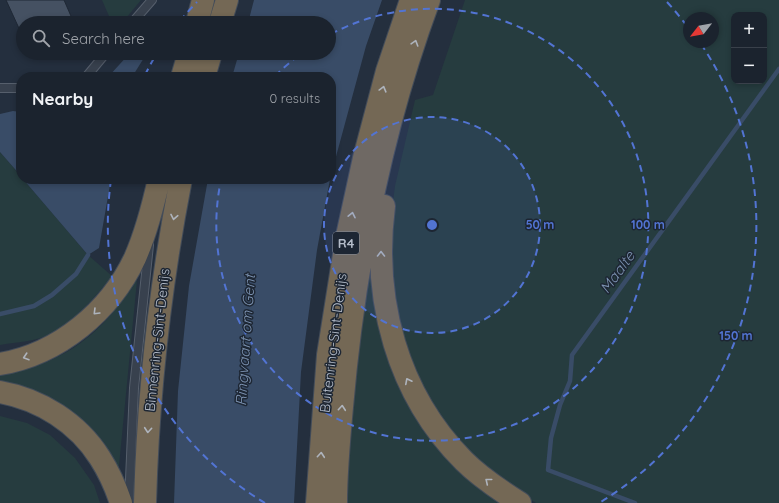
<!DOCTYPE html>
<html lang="en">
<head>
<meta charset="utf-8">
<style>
	:root { --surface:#1b232e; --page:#242b36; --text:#f1f3f6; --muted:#a0a4aa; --line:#39404a }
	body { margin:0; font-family:Quicksand,sans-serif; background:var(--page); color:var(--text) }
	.controls { position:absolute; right:12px; top:12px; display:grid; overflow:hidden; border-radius:8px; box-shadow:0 2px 6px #0003 }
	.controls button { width:36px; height:36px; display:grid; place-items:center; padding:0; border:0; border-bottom:1px solid var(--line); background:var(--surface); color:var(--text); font:20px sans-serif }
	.compass { position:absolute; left:683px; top:12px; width:36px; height:36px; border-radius:50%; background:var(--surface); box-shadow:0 2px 6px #0003; rotate:239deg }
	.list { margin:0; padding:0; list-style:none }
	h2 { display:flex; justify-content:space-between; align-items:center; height:52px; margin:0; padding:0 16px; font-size:17px }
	h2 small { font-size:13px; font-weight:400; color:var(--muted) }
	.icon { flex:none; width:22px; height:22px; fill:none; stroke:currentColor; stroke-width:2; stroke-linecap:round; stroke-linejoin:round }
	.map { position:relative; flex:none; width:779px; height:503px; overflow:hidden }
	.search { position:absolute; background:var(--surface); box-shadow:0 2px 6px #0003; left:16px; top:16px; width:320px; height:44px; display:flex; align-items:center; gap:10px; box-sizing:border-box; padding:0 14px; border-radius:22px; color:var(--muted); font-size:15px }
	.panel { position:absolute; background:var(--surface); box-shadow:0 2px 6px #0003; left:16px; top:72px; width:320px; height:112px; border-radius:16px }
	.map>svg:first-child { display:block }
</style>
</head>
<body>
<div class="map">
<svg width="779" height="503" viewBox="0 0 779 503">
	<rect width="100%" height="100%" fill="#242f3e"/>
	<path fill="#263c3f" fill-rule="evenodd" d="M 102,0 L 141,0 L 122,23 L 112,23 Z
		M 465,0 L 779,0 L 779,503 L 536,503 L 503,482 L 471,456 L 446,428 L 412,371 L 394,303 L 390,227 L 395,186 L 415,100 L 433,95 ZM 734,15 L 764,15 L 764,81 L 734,81 ZM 689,18 L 713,18 L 713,42 L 689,42 Z
		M 0,152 L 21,176 L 21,179 L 23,179 L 88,255 L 112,276 C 94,299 73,323 46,336 C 32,342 14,342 0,345 Z
		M 374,232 L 398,377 L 508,503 L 345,503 L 355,353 Z
		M 137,280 L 118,476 L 105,452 L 0,387 L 0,375 C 10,373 20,371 30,368 C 82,351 107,324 137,280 Z
		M 0,416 L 27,423 L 50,435 L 75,458 L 94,485 L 100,503 L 0,503 Z"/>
	<path fill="#394c67" d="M 254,0 L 382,0 L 366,46 L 331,175 L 331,77 L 232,77 L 239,53 L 329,53 L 329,23 L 248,23 Z
		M 130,53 L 147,53 L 132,77 L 108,77 Z
		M 13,111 L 21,112 L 21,176 L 0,152 L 0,114 Z
		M 23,179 L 111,179 L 99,248 L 88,255 Z
		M 208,179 L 330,179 L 317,250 L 301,372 L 294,503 L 174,503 L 178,391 L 189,286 Z"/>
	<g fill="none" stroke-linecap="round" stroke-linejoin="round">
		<path stroke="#394c67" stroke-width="4.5" d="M 0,314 L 34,306 L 52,295 L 76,274 L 88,255
			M 635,503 L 548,470 L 551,438 L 560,405 L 570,381 L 572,355 L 779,69"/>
	</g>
	<path fill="#455162" stroke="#1f2835" d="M 6,0 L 64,0 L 74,23 L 23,23 L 23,37 Z"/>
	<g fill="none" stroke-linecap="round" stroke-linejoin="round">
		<g stroke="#565f6c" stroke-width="10">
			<path id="lane" d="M 132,23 L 152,0
				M 86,77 L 106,53
				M 0,88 L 21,88
				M 129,502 L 134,388 L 149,245"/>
		</g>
		<g stroke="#434c59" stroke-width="24">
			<path id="highway" d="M 197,23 L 203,0
				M 220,23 L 227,0
				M 182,77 L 189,53
				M 204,77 L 211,53
				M 384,206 C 372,299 397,394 464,461 C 481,478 501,491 520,503
				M 0,364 C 59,354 110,311 135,258 C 146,233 153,206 159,179
				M 0,392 C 40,399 78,423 100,458 C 109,472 116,488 121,503
				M 145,503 C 148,394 160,286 181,179
				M 317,503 L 328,355 L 347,236 L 364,158 L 387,71 L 411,0
				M 336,503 C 336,471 339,439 342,407 C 354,268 381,130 429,0"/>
		</g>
		<use href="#lane" stroke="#38414e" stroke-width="8"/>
		<use href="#highway" stroke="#746855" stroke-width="22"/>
	</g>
	<defs><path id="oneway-chevron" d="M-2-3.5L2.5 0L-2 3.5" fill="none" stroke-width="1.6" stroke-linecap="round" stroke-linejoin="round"/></defs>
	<g stroke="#aeb4bd">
		<use href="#oneway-chevron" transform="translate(415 43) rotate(-73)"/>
		<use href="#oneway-chevron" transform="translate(383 89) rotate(-75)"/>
		<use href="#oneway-chevron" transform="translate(352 215) rotate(-78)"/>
		<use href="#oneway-chevron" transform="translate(174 217) rotate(101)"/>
		<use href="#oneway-chevron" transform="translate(381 254) rotate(-90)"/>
		<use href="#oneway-chevron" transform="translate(96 312) rotate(135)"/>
		<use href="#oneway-chevron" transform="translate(26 357) rotate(162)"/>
		<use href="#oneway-chevron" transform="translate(408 381) rotate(-117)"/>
		<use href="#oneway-chevron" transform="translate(342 408) rotate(-85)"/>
		<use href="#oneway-chevron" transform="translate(148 430) rotate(95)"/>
		<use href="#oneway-chevron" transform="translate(321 455) rotate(-85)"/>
		<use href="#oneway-chevron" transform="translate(488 481) rotate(-141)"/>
	</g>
	<circle cx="432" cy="225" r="108" fill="#5274d3" fill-opacity=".12"/>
	<g fill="none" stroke="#5274d3" stroke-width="2" stroke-dasharray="7 5">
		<circle cx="432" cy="225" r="108"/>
		<path d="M275 76A216 216 0 0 1 301 54M331 34A216 216 0 1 1 221 180"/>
		<path d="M265 503A324 324 0 0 1 111 180M145 75A324 324 0 0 1 157 53M180 21A324 324 0 0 1 197 2M667 2A324 324 0 0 1 687 26M701 44A324 324 0 0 1 599 503"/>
	</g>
	<g text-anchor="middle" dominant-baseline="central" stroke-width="3" stroke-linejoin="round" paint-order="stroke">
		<rect fill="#1d2633" stroke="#878f9c" stroke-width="1" x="333" y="232" width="26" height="22" rx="3"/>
		<g font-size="13" font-weight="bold" fill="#b4bcc9">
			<text x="346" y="243">R4</text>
		</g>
		<g font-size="14" fill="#b4bcc9" stroke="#1d2633">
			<text transform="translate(157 340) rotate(-84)">Binnenring-Sint-Denijs</text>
			<text transform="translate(333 343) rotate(-83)">Buitenring-Sint-Denijs</text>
		</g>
		<g font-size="15" font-style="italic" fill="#7c92b1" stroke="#1d2633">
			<text transform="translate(617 272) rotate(-54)">Maalte</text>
			<text transform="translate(245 340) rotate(-86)">Ringvaart om Gent</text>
		</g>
	</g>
	<circle cx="432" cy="225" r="6" fill="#5274d3" stroke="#1d2633" stroke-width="2"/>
	<g font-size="12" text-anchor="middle" font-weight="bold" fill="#5274d3" stroke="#1d2633" stroke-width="3" stroke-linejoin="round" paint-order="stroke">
		<text x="540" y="229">50 m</text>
		<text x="648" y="229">100 m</text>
		<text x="736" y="340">150 m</text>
	</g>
</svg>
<div class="controls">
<button>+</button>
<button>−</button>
</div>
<svg class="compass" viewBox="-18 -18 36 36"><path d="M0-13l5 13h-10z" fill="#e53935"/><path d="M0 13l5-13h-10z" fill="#a0a4aa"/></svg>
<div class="search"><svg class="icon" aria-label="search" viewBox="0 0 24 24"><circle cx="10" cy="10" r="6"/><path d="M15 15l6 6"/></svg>Search here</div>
<section class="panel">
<h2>Nearby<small>0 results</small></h2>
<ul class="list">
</ul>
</section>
</div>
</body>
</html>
